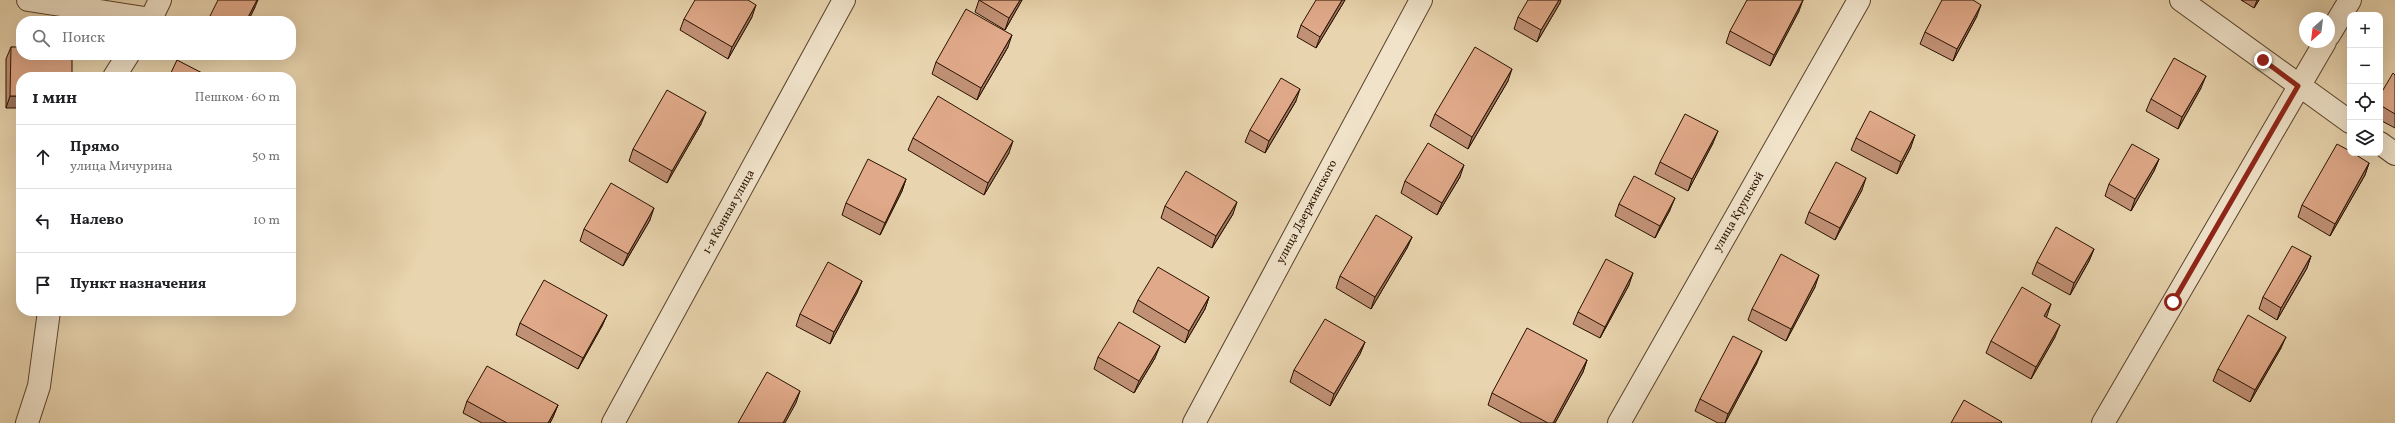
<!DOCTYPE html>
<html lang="ru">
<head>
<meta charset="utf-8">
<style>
	:root { --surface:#fff; --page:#f6f6f6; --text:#202124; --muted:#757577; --line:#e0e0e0 }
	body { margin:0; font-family:Vollkorn,serif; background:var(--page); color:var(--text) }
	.controls { position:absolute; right:12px; top:12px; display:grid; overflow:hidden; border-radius:8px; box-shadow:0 4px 16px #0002 }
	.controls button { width:36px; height:36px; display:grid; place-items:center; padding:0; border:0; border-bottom:1px solid var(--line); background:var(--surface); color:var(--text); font:20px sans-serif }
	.compass { position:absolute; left:2299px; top:12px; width:36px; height:36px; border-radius:50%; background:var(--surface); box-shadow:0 4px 16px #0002; rotate:208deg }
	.stop { position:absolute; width:12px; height:12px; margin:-9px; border:3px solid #8f2418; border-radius:50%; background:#fff }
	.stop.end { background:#8f2418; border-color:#fff; box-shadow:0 1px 4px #0008 }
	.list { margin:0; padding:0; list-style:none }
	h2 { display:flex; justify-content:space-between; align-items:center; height:52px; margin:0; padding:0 16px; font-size:17px }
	h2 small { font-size:13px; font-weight:400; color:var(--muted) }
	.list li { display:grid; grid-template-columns:26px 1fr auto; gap:12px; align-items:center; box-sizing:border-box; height:64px; padding:0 16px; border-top:1px solid var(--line) }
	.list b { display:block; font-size:15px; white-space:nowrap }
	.list p { margin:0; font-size:13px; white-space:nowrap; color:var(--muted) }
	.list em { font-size:13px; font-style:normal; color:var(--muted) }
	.icon { flex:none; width:22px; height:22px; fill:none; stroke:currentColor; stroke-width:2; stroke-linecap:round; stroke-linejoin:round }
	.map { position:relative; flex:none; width:2395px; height:423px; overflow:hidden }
	.search { position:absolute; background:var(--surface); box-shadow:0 4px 16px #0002; left:16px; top:16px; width:280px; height:44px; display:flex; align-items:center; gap:10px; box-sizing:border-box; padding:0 14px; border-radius:16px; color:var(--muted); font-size:15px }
	.panel { position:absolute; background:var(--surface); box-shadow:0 4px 16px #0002; left:16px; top:72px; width:280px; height:244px; border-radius:16px }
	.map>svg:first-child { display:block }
</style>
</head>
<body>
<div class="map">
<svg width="2395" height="423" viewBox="0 0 2395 423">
	<rect width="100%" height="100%" fill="#e8d4ae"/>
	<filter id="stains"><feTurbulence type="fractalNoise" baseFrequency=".005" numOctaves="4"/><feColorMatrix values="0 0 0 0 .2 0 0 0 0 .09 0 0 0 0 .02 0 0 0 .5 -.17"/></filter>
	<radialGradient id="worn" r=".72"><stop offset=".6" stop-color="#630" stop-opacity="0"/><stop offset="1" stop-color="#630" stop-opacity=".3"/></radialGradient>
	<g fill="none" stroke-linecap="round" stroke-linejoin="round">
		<g stroke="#59422c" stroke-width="24">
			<path id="minor" d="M 28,0 L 151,19
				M 2181,0 L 2350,122
				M 150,21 L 160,0
				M 2329,35 L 2350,0
				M 114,77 L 128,55
				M 2380,143 L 2395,154
				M 27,423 L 39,386 L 49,311
				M 613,423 L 844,0
				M 1194,423 L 1421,0
				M 1619,423 L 1859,0
				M 2103,423 L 2325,42"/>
		</g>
		<use href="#minor" stroke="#f0e3ca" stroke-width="22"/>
	</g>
	<path fill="#c19176" stroke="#291100" d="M 979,0 L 1022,0 L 1005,30 L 975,12 Z
		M 1345,0 L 1316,48 L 1297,37 L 1301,25 Z
		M 2241,0 L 2259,0 L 2254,8 Z
		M 1560,3 L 1537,42 L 1514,29 L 1518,17 Z
		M 255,7 L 248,21 L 208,21 L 210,16 Z
		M 1799,11 L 1770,66 L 1726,43 L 1730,31 Z
		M 1977,16 L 1953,61 L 1920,44 L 1925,32 Z
		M 752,17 L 728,59 L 680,30 L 684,19 Z
		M 11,47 L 72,55 L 6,108 L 6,59 Z
		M 1008,47 L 977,100 L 932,74 L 936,62 Z
		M 2395,75 L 2395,128 L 2380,120 L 2380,95 Z
		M 1508,81 L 1468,149 L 1430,126 L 1435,114 Z
		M 2201,88 L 2178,129 L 2146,111 L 2151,99 Z
		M 1296,101 L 1265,153 L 1245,142 L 1250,130 Z
		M 701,124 L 667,183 L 629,161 L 633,149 Z
		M 913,138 L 1009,153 L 984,195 L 908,150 Z
		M 1856,138 L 1911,147 L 1897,174 L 1851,150 Z
		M 1713,143 L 1688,191 L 1655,174 L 1660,162 Z
		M 2159,159 L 2154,171 L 2131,211 L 2105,196 L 2109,184 Z
		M 2369,163 L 2365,175 L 2330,236 L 2298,217 L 2302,205 Z
		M 1460,177 L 1437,215 L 1401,193 L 1405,181 Z
		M 906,179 L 902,191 L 880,235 L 842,215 L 846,203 Z
		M 1862,190 L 1835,240 L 1805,223 L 1809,212 Z
		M 1619,204 L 1670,210 L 1655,238 L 1615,216 Z
		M 1165,206 L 1233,214 L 1212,248 L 1161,218 Z
		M 650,220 L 623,266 L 580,241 L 584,229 Z
		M 1412,237 L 1407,248 L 1371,309 L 1336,288 L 1340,276 Z
		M 2094,249 L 2089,261 L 2070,295 L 2032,274 L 2037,262 Z
		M 2311,256 L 2307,268 L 2277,320 L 2259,309 L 2263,297 Z
		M 862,281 L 857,293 L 830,344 L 796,326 L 800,314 Z
		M 1629,285 L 1600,338 L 1573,324 L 1578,312 Z
		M 1815,287 L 1786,341 L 1748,320 L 1752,309 Z
		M 1209,297 L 1205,309 L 1185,343 L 1133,312 L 1138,300 Z
		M 607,315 L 602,326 L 578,369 L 516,335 L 520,323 Z
		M 2047,316 L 2046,317 L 2055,337 L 2031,379 L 1986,353 L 1991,341 Z
		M 1365,342 L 1360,354 L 1330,406 L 1290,382 L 1294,370 Z
		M 2281,348 L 2250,402 L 2213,381 L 2218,369 Z
		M 1098,357 L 1155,358 L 1134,393 L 1094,369 Z
		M 1587,360 L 1583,372 L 1555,423 L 1522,423 L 1488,405 L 1492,393 Z
		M 1757,363 L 1725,423 L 1718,423 L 1695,411 L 1700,399 Z
		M 467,401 L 558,405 L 553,417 L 550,423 L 482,423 L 463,413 Z"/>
	<path fill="#9d7660" stroke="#291100" d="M 257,0 L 258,0 L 255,7 L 248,21 L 246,21 Z
		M 1020,0 L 1022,0 L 1005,30 L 1009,18 Z
		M 1342,0 L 1345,0 L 1316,48 L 1320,37 Z
		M 1559,0 L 1561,0 L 1560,3 L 1537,42 L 1541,30 Z
		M 1803,0 L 1799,11 L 1770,66 L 1774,55 Z
		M 2257,0 L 2259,0 L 2254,8 Z
		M 756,5 L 752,17 L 728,59 L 732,47 Z
		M 1981,5 L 1977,16 L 1953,61 L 1957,49 Z
		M 1012,35 L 1008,47 L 977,100 L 981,88 Z
		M 1512,69 L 1508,81 L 1468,149 L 1472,137 Z
		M 2206,76 L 2201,88 L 2178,129 L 2182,117 Z
		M 1300,89 L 1296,101 L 1265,153 L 1269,141 Z
		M 10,96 L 21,96 L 21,108 L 6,108 Z
		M 706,112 L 701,124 L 667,183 L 672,171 Z
		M 1718,131 L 1713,143 L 1688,191 L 1692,179 Z
		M 1915,135 L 1911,147 L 1897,174 L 1901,162 Z
		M 1013,141 L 1009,153 L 984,195 L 988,183 Z
		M 2159,159 L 2154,171 L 2131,211 L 2135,199 Z
		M 2369,163 L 2365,175 L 2330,236 L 2335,224 Z
		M 1464,165 L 1460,177 L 1437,215 L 1442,203 Z
		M 1866,178 L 1862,190 L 1835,240 L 1840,228 Z
		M 906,179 L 902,191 L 880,235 L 885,223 Z
		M 1675,198 L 1670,210 L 1655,238 L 1660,226 Z
		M 1237,202 L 1233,214 L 1212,248 L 1216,236 Z
		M 654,208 L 650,220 L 623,266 L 628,254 Z
		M 1412,237 L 1407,248 L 1371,309 L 1375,297 Z
		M 2094,249 L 2089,261 L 2070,295 L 2074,283 Z
		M 2311,256 L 2307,268 L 2277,320 L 2281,308 Z
		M 1633,273 L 1629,285 L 1600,338 L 1605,327 Z
		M 1819,275 L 1815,287 L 1786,341 L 1791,329 Z
		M 862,281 L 857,293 L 830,344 L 834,332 Z
		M 1209,297 L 1205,309 L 1185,343 L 1189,331 Z
		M 2051,304 L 2047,316 L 2039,328 L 2044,316 Z
		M 607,315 L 602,326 L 578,369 L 583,358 Z
		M 2060,325 L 2055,337 L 2031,379 L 2036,367 Z
		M 2286,337 L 2281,348 L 2250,402 L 2255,390 Z
		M 1365,342 L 1360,354 L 1330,406 L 1334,394 Z
		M 1160,346 L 1155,358 L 1134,393 L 1139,381 Z
		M 1762,351 L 1757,363 L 1725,423 L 1728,414 Z
		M 1587,360 L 1583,372 L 1555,423 L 1553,423 Z
		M 800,391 L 796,403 L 785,423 L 783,423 Z
		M 558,405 L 553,417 L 550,423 L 548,423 Z"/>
	<path fill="#e0a989" stroke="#291100" d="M 218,0 L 257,0 L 246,21 L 221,21 L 210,16 Z
		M 695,0 L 748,0 L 756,5 L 732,47 L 684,19 Z
		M 979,0 L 1020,0 L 1009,18 Z
		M 1316,0 L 1342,0 L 1320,37 L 1301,25 Z
		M 1528,0 L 1559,0 L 1541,30 L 1518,17 Z
		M 1747,0 L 1803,0 L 1774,55 L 1730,31 Z
		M 1942,0 L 1973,0 L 1981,5 L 1957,49 L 1925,32 Z
		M 966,9 L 1012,35 L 981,88 L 936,62 Z
		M 11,47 L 21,47 L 21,55 L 72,55 L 72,77 L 21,77 L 21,96 L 10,96 Z
		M 1475,47 L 1512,69 L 1472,137 L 1435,114 Z
		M 2174,58 L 2206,76 L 2182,117 L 2151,99 Z
		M 177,60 L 208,76 L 207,77 L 169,77 Z
		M 2393,73 L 2395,75 L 2395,114 L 2380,105 L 2380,95 Z
		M 1281,78 L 1300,89 L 1269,141 L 1250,130 Z
		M 667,90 L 706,112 L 672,171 L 633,149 Z
		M 938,96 L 1013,141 L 988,183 L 913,138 Z
		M 1870,111 L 1915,135 L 1901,162 L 1856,138 Z
		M 1685,114 L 1718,131 L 1692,179 L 1660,162 Z
		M 1428,143 L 1464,165 L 1442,203 L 1405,181 Z
		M 2132,144 L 2159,159 L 2135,199 L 2109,184 Z
		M 2337,144 L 2350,151 L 2350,153 L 2353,153 L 2369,163 L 2335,224 L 2302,205 Z
		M 868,159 L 906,179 L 885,223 L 846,203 Z
		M 1836,162 L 1866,178 L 1840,228 L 1809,212 Z
		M 1186,171 L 1237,202 L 1216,236 L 1165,206 Z
		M 1634,176 L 1675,198 L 1660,226 L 1619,204 Z
		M 611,183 L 654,208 L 628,254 L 584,229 Z
		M 1376,215 L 1412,237 L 1375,297 L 1340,276 Z
		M 2056,227 L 2094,249 L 2074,283 L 2037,262 Z
		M 2292,246 L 2311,256 L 2281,308 L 2263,297 Z
		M 1781,254 L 1819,275 L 1791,329 L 1752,309 Z
		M 1606,259 L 1633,273 L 1605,327 L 1578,312 Z
		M 828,262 L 862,281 L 834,332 L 800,314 Z
		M 1158,267 L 1209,297 L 1189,331 L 1138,300 Z
		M 544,280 L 607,315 L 583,358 L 520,323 Z
		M 2022,287 L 2051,304 L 2044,316 L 2060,325 L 2036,367 L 1991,341 Z
		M 2248,315 L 2286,337 L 2255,390 L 2218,369 Z
		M 1325,319 L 1365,342 L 1334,394 L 1294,370 Z
		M 1119,322 L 1160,346 L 1139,381 L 1098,357 Z
		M 1527,328 L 1587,360 L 1553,423 L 1548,423 L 1492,393 Z
		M 1733,336 L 1762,351 L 1728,414 L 1700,399 Z
		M 487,366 L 558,405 L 548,423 L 507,423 L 467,401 Z
		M 767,372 L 800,391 L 783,423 L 738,423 Z
		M 1964,400 L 2002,422 L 2001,423 L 1951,423 Z"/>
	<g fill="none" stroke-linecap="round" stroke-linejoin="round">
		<path stroke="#8f2418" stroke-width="5" d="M 2173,302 L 2298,86 L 2263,60"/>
	</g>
	<g text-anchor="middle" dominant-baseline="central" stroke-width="3" stroke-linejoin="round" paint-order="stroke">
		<g font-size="12" fill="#291100" stroke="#f0e3ca">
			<text transform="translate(729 212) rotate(-61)">1-я Конная улица</text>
			<text transform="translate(1307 212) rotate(-62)">улица Дзержинского</text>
			<text transform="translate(1739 212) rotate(-60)">улица Крупской</text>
		</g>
	</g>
	<rect width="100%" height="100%" filter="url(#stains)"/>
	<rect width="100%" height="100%" fill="url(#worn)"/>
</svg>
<div class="controls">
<button>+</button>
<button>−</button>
<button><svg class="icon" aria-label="locate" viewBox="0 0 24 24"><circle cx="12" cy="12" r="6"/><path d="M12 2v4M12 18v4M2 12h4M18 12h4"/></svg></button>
<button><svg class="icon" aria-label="layers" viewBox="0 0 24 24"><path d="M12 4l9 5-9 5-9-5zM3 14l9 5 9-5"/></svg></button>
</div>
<svg class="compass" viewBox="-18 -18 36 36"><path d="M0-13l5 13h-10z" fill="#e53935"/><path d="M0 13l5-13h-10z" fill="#757577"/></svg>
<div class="stop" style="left:2173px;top:302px"></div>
<div class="stop end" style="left:2263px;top:60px"></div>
<div class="search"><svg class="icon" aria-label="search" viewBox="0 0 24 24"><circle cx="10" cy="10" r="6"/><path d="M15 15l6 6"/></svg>Поиск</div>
<section class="panel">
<h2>1 мин<small>Пешком · 60 m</small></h2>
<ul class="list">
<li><svg class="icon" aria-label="ahead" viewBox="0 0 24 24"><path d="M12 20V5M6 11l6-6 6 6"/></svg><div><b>Прямо</b><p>улица Мичурина</p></div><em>50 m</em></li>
<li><svg class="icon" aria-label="left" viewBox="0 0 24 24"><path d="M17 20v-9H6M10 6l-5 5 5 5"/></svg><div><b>Налево</b></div><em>10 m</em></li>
<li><svg class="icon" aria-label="arrive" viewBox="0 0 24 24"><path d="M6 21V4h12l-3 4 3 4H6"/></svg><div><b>Пункт назначения</b></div></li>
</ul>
</section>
</div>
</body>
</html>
